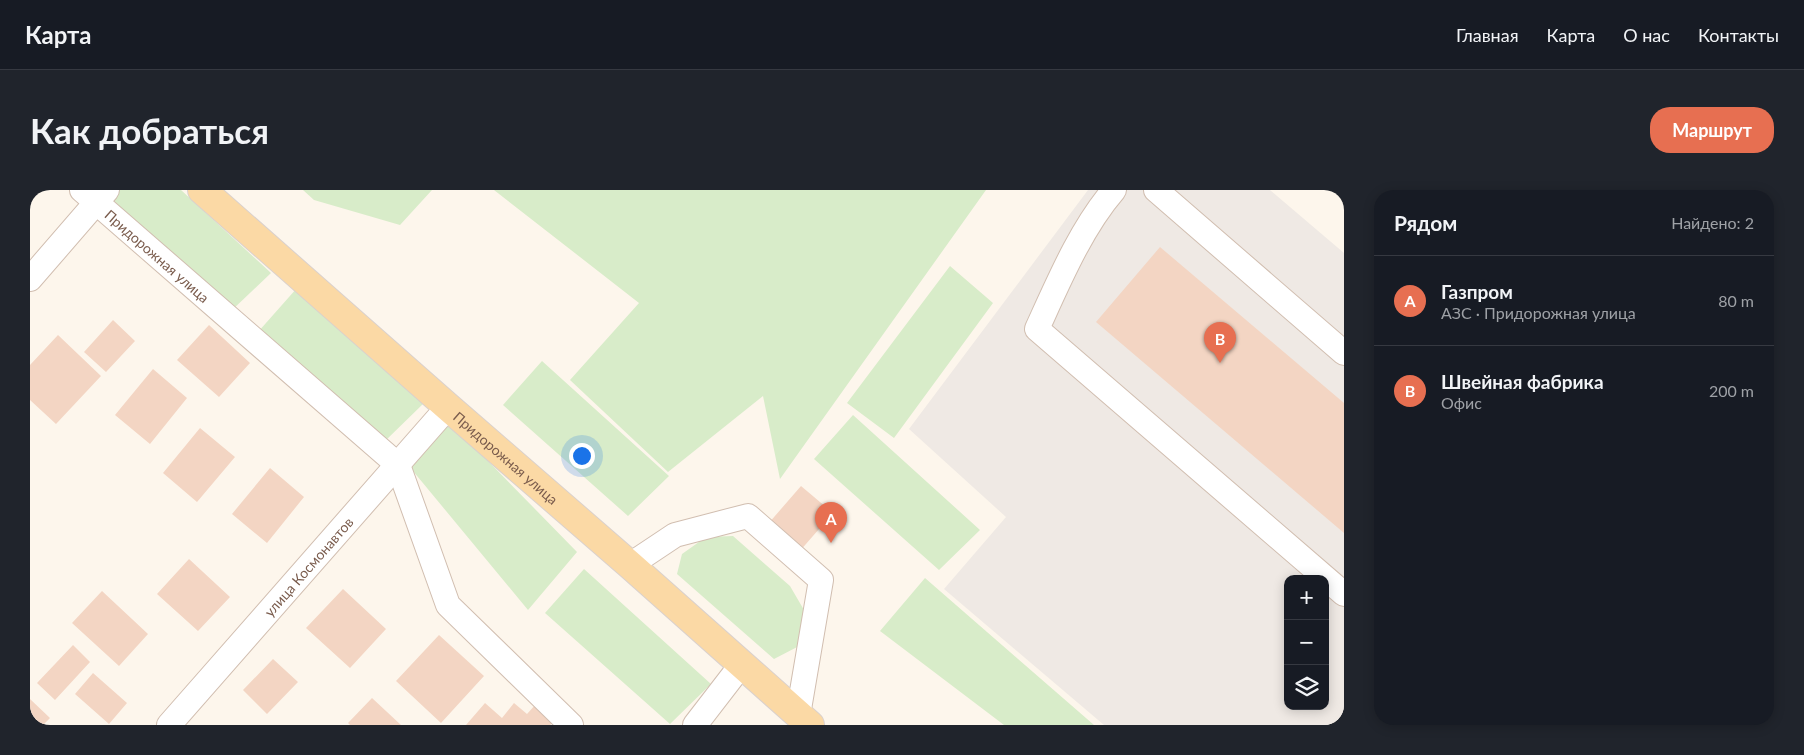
<!DOCTYPE html>
<html lang="ru">
<head>
<meta charset="utf-8">
<style>
	:root { --surface:#171b24; --page:#20242c; --text:#f1f3f6; --muted:#9ea1a6; --line:#363941; --accent:#e76f51 }
	body { margin:0; font-family:Lato,sans-serif; background:var(--page); color:var(--text) }
	.controls { position:absolute; right:15px; bottom:15px; display:grid; overflow:hidden; border-radius:10px; box-shadow:0 2px 12px #0003 }
	.controls button { width:45px; height:45px; display:grid; place-items:center; padding:0; border:0; border-bottom:1px solid var(--line); background:var(--surface); color:var(--text); font:25px sans-serif }
	.you { position:absolute; left:551px; top:265px; width:18px; height:18px; margin:-12px; border:4px solid #fff; border-radius:50%; background:#1a73e8; box-shadow:0 0 0 8px #1a73e833 }
	.badge { display:grid; place-items:center; width:32px; height:32px; border-radius:50%; background:var(--accent); color:#fff; font-size:16px; font-weight:700 }
	.pin { position:absolute; translate:-50% -41px; filter:drop-shadow(0 1px 2px #0008) }
	.pin::after { content:''; position:absolute; top:26px; width:18px; height:15px; background:inherit; clip-path:polygon(0 0,100% 0,50% 100%) }
	.list { margin:0; padding:0; list-style:none }
	h2 { display:flex; justify-content:space-between; align-items:center; height:65px; margin:0; padding:0 20px; font-size:21px }
	h2 small { font-size:16px; font-weight:400; color:var(--muted) }
	.list li { display:grid; grid-template-columns:32px 1fr auto; gap:15px; align-items:center; box-sizing:border-box; height:90px; padding:0 20px; border-top:1px solid var(--line) }
	.list b { display:block; font-size:19px; white-space:nowrap }
	.list p { margin:0; font-size:16px; white-space:nowrap; color:var(--muted) }
	.list em { font-size:16px; font-style:normal; color:var(--muted) }
	.icon { flex:none; width:28px; height:28px; fill:none; stroke:currentColor; stroke-width:2; stroke-linecap:round; stroke-linejoin:round }
	.map { position:relative; flex:none; width:1314px; height:535px; overflow:hidden; border-radius:20px }
	header { display:flex; align-items:center; gap:30px; box-sizing:border-box; height:70px; padding:0 25px; background:var(--surface); border-bottom:1px solid var(--line) }
	header strong { font-size:24px }
	nav { display:flex; gap:28px; margin-inline-start:auto; font-size:18px }
	.intro { display:flex; align-items:center; justify-content:space-between; box-sizing:border-box; height:120px; padding:0 30px }
	h1 { margin:0; font-size:35px }
	.button { padding:12px 22px; border-radius:20px; background:var(--accent); color:#fff; font-size:18px; font-weight:700 }
	main { display:flex; gap:30px; padding:0 30px }
	aside { flex:1; background:var(--surface); border-radius:20px; box-shadow:0 2px 12px #0003 }
	.map>svg:first-child { display:block }
</style>
</head>
<body>
<header>
<strong>Карта</strong>
<nav><a>Главная</a><a>Карта</a><a>О нас</a><a>Контакты</a></nav>
</header>
<div class="intro"><h1>Как добраться</h1><a class="button">Маршрут</a></div>
<main>
<div class="map">
<svg width="1314" height="535" viewBox="0 0 1314 535">
	<rect width="100%" height="100%" fill="#fdf6ec"/>
	<path fill="#efe9e4" fill-rule="evenodd" d="M 1058,0 L 1240,0 L 1314,63 L 1314,535 L 1074,535 L 914,399 L 976,327 L 879,239 ZM 1258,389 L 1295,389 L 1295,516 L 1258,516 Z"/>
	<path fill="#d8ecc9" d="M 85,0 L 151,0 L 241,83 L 200,122 L 75,11 Z
		M 273,0 L 402,0 L 370,35 L 284,10 Z
		M 464,0 L 956,0 L 750,289 L 733,206 L 638,282 L 540,190 L 609,113 Z
		M 920,76 L 963,113 L 864,248 L 817,213 Z
		M 267,98 L 394,213 L 353,253 L 228,142 Z
		M 512,171 L 639,286 L 598,326 L 473,215 Z
		M 823,225 L 950,340 L 909,380 L 784,269 Z
		M 418,230 L 547,362 L 498,420 L 378,275 Z
		M 703,346 L 760,396 L 774,420 L 771,455 L 744,469 L 647,384 L 652,364 L 676,347 Z
		M 554,379 L 681,494 L 640,534 L 515,423 Z
		M 895,388 L 1064,535 L 974,535 L 850,441 Z"/>
	<path fill="#f3d5c3" d="M 1130,57 L 1314,213 L 1314,343 L 1066,132 Z
		M 83,130 L 105,151 L 76,182 L 54,162 Z
		M 179,135 L 220,173 L 189,207 L 147,170 Z
		M 28,145 L 71,186 L 26,234 L 0,210 L 0,175 Z
		M 123,179 L 157,208 L 120,254 L 85,225 Z
		M 170,238 L 205,267 L 167,312 L 133,283 Z
		M 240,278 L 274,307 L 237,353 L 202,324 Z
		M 771,296 L 803,323 L 769,362 L 738,334 Z
		M 159,369 L 200,407 L 168,441 L 127,404 Z
		M 313,399 L 356,439 L 320,478 L 276,438 Z
		M 72,401 L 118,444 L 89,476 L 42,433 Z
		M 409,445 L 454,486 L 411,533 L 366,491 Z
		M 43,455 L 60,472 L 25,510 L 7,493 Z
		M 243,469 L 268,492 L 237,524 L 213,500 Z
		M 63,483 L 97,513 L 79,534 L 45,504 Z
		M 342,508 L 371,535 L 320,535 L 318,533 Z
		M 0,509 L 20,528 L 13,535 L 0,535 Z
		M 455,513 L 472,528 L 484,513 L 497,524 L 506,514 L 525,530 L 520,535 L 436,535 Z"/>
	<g fill="none" stroke-linecap="round" stroke-linejoin="round">
		<g stroke="#d1beb0" stroke-width="26">
			<g id="minor">
				<path id="s1" d="M 52,0 L 368,275 L 418,415 L 541,535"/>
				<path d="M 1084,0 C 1051,38 1028,93 1007,139 L 1314,404"/>
				<path d="M 1126,0 L 1314,163"/>
				<path d="M 0,89 L 77,0"/>
				<path d="M 600,375 L 645,345 L 718,326 L 791,390 L 768,525"/>
				<path id="s2" d="M 139,535 L 418,217"/>
				<path d="M 665,535 L 712,474"/>
			</g>
		</g>
		<g stroke="#dad1cd" stroke-width="30">
			<g id="major">
				<path id="s3" d="M 172,0 L 418,217 L 600,375 L 780,535"/>
			</g>
		</g>
		<use href="#minor" stroke="#fff" stroke-width="24"/>
		<use href="#major" stroke="#fbd9a5" stroke-width="28"/>
	</g>
	<g text-anchor="middle" dominant-baseline="central" stroke-width="5" stroke-linejoin="round" paint-order="stroke">
		<g font-size="14" fill="#7a5c4d" stroke="#fffaf3">
			<text stroke="none"><textPath href="#s1" startOffset="100">Придорожная улица</textPath></text>
			<text stroke="none"><textPath href="#s3" startOffset="405">Придорожная улица</textPath></text>
			<text stroke="none"><textPath href="#s2" startOffset="211">улица Космонавтов</textPath></text>
		</g>
	</g>
</svg>
<div class="controls">
<button>+</button>
<button>−</button>
<button><svg class="icon" aria-label="layers" viewBox="0 0 24 24"><path d="M12 4l9 5-9 5-9-5zM3 14l9 5 9-5"/></svg></button>
</div>
<div class="you"></div>
<div class="pin badge" style="left:801px;top:353px">A</div>
<div class="pin badge" style="left:1190px;top:173px">B</div>
</div>
<aside>
<h2>Рядом<small>Найдено: 2</small></h2>
<ul class="list">
<li><span class="badge">A</span><div><b>Газпром</b><p>АЗС · Придорожная улица</p></div><em>80 m</em></li>
<li><span class="badge">B</span><div><b>Швейная фабрика</b><p>Офис</p></div><em>200 m</em></li>
</ul>
</aside>
</main>
</body>
</html>
